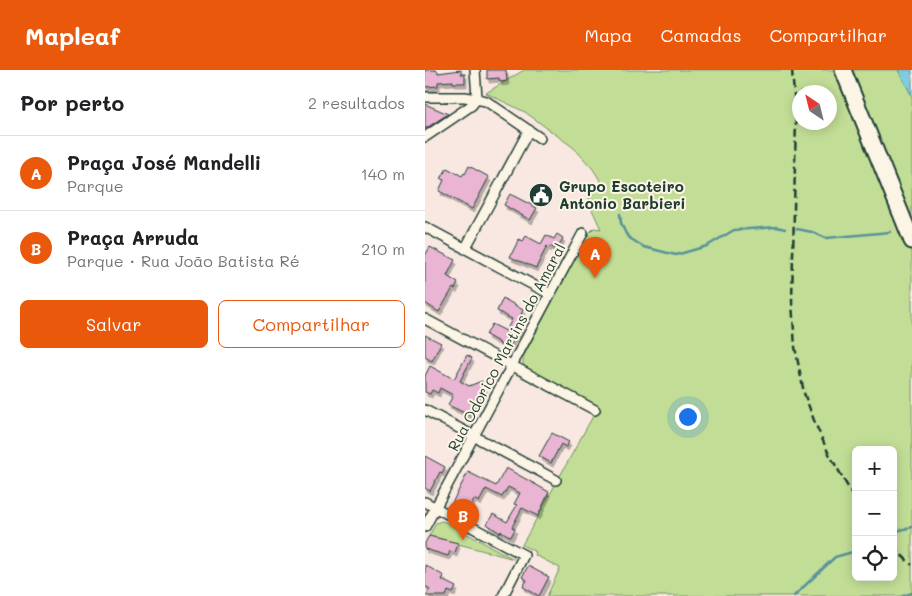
<!DOCTYPE html>
<html lang="pt">
<head>
<meta charset="utf-8">
<style>
	:root { --surface:#fff; --page:#f6f6f6; --text:#202124; --muted:#757577; --line:#e0e0e0; --accent:#ea580c }
	body { margin:0; font-family:Mali,sans-serif; background:var(--page); color:var(--text) }
	.controls { position:absolute; right:15px; bottom:15px; display:grid; overflow:hidden; border-radius:8px; box-shadow:0 2px 12px #0003 }
	.controls button { width:45px; height:45px; display:grid; place-items:center; padding:0; border:0; border-bottom:1px solid var(--line); background:var(--surface); color:var(--text); font:25px sans-serif }
	.compass { position:absolute; left:367px; top:15px; width:45px; height:45px; border-radius:50%; background:var(--surface); box-shadow:0 2px 12px #0003; rotate:325deg }
	.you { position:absolute; left:262px; top:346px; width:18px; height:18px; margin:-12px; border:4px solid #fff; border-radius:50%; background:#1a73e8; box-shadow:0 0 0 8px #1a73e833 }
	.badge { display:grid; place-items:center; width:32px; height:32px; border-radius:50%; background:var(--accent); color:#fff; font-size:16px; font-weight:700 }
	.pin { position:absolute; translate:-50% -41px; filter:drop-shadow(0 1px 2px #0008) }
	.pin::after { content:''; position:absolute; top:26px; width:18px; height:15px; background:inherit; clip-path:polygon(0 0,100% 0,50% 100%) }
	.list { margin:0; padding:0; list-style:none }
	h2 { display:flex; justify-content:space-between; align-items:center; height:65px; margin:0; padding:0 20px; font-size:21px }
	h2 small { font-size:16px; font-weight:400; color:var(--muted) }
	.list li { display:grid; grid-template-columns:32px 1fr auto; gap:15px; align-items:center; box-sizing:border-box; height:75px; padding:0 20px; border-top:1px solid var(--line) }
	.list b { display:block; font-size:19px; white-space:nowrap }
	.list p { margin:0; font-size:16px; white-space:nowrap; color:var(--muted) }
	.list em { font-size:16px; font-style:normal; color:var(--muted) }
	.actions { display:flex; gap:10px; padding:15px 20px }
	.actions a { flex:1; padding:11px 0; border:1px solid var(--accent); border-radius:8px; text-align:center; font-size:18px; color:var(--accent) }
	.actions .main { background:var(--accent); color:#fff }
	.icon { flex:none; width:28px; height:28px; fill:none; stroke:currentColor; stroke-width:2; stroke-linecap:round; stroke-linejoin:round }
	.map { position:relative; flex:none; width:487px; height:526px; overflow:hidden }
	header { display:flex; align-items:center; gap:30px; box-sizing:border-box; height:70px; padding:0 25px; background:var(--accent); color:#fff }
	header strong { font-size:24px }
	nav { display:flex; gap:28px; margin-inline-start:auto; font-size:18px }
	main { display:flex }
	aside { flex:1; background:var(--surface) }
	.map>svg:first-child { display:block }
</style>
</head>
<body>
<header>
<strong>Mapleaf</strong>
<nav><a>Mapa</a><a>Camadas</a><a>Compartilhar</a></nav>
</header>
<main>
<aside>
<h2>Por perto<small>2 resultados</small></h2>
<ul class="list">
<li><span class="badge">A</span><div><b>Praça José Mandelli</b><p>Parque</p></div><em>140 m</em></li>
<li><span class="badge">B</span><div><b>Praça Arruda</b><p>Parque · Rua João Batista Ré</p></div><em>210 m</em></li>
</ul>
<div class="actions"><a class="main">Salvar</a><a>Compartilhar</a></div>
</aside>
<div class="map">
<svg width="487" height="526" viewBox="0 0 487 526">
	<defs>
		<filter id="shadow"><feDropShadow dx="2" dy="4" stdDeviation="0" flood-color="#0004"/></filter>
	</defs>
	<rect width="100%" height="100%" fill="#f8e8e1"/>
	<filter id="ink" filterUnits="userSpaceOnUse"><feTurbulence type="fractalNoise" baseFrequency=".02" numOctaves="2"/><feDisplacementMap in="SourceGraphic" scale="10" xChannelSelector="R" yChannelSelector="G"/><feConvolveMatrix kernelMatrix="1 2 1 2 8 2 1 2 1" color-interpolation-filters="sRGB"/></filter>
	<g filter="url(#ink)">
		<path fill="#c2de96" stroke="#708e65" fill-rule="evenodd" d="M 99,0 L 473,0 L 487,26 L 487,526 L 122,526 L 135,498 L 110,485 L 111,482 L 97,475 L 173,337 L 102,298 L 98,294 L 98,287 L 163,164 L 169,158 L 176,159 L 163,131 L 169,120 L 178,115 L 168,99 L 149,78 L 100,42 L 61,23 ZM 374,22 L 404,22 L 404,52 L 374,52 ZM 431,380 L 468,380 L 468,507 L 431,507 Z
			M 17,451 L 20,452 L 89,489 L 4,466 L 11,453 Z"/>
		<path fill="#80ccde" stroke="#59939a" d="M 473,0 L 487,0 L 487,26 Z"/>
		<g fill="none" stroke-linecap="round" stroke-linejoin="round">
			<path stroke="#59939a" stroke-width="2.5" d="M 195,144 L 196,153 L 201,164 L 206,169 L 219,177 L 251,185 L 282,176 L 309,160 L 352,157 L 360,159
				M 372,159 L 387,162 L 401,168 L 465,162
				M 468,462 L 487,457
				M 369,526 L 410,487 L 431,481
				M 478,526 L 487,523"/>
		</g>
		<path fill="#e9b5d2" stroke="#1f3d34" filter="url(#shadow)" d="M 0,0 L 9,0 L 13,1 L 13,3 L 36,0 L 36,4 L 40,4 L 40,13 L 28,13 L 28,11 L 13,12 L 13,16 L 0,17 Z
			M 62,0 L 81,0 L 82,11 L 75,12 L 74,8 L 62,9 Z
			M 0,34 L 23,44 L 0,59 Z
			M 44,96 L 64,107 L 47,139 L 14,121 L 19,110 L 16,109 L 22,98 L 37,106 L 39,103 L 40,104 Z
			M 85,124 L 112,138 L 105,150 L 79,135 Z
			M 132,164 L 138,168 L 132,180 L 125,176 L 124,178 L 122,176 L 111,198 L 85,187 L 94,169 L 98,171 L 101,166 L 116,174 L 121,165 L 129,169 Z
			M 5,177 L 30,190 L 22,206 L 33,213 L 30,219 L 28,218 L 14,242 L 0,233 L 0,186 Z
			M 78,228 L 98,240 L 92,254 L 96,256 L 83,279 L 74,274 L 75,273 L 61,265 L 67,254 L 81,261 L 87,249 L 72,241 Z
			M 0,265 L 16,273 L 7,291 L 0,287 Z
			M 42,285 L 47,288 L 35,311 L 44,316 L 57,311 L 61,321 L 56,323 L 57,326 L 50,329 L 51,332 L 44,345 L 23,335 L 28,325 L 15,318 L 13,323 L 7,320 L 5,324 L 0,322 L 0,306 L 5,296 L 29,309 Z
			M 127,363 L 144,372 L 141,377 L 136,374 L 126,393 L 114,386 Z
			M 0,386 L 20,397 L 17,403 L 15,402 L 5,421 L 0,418 Z
			M 81,398 L 124,422 L 113,446 L 97,438 L 87,457 L 90,459 L 86,467 L 76,461 L 75,463 L 62,454 L 68,444 L 82,452 L 92,435 L 89,434 L 95,423 L 83,417 L 77,427 L 61,419 L 54,432 L 49,429 L 44,439 L 39,437 L 37,442 L 28,437 L 29,434 L 27,433 L 43,402 L 71,416 Z
			M 4,466 L 33,473 L 30,483 L 25,481 L 23,486 L 0,479 L 0,473 Z
			M 0,495 L 19,506 L 17,510 L 31,517 L 28,523 L 23,521 L 21,526 L 1,526 L 5,519 L 0,516 Z
			M 103,496 L 124,507 L 114,526 L 98,517 L 102,510 L 97,507 Z"/>
		<g fill="none" stroke-linecap="round" stroke-linejoin="round">
			<g stroke="#1f3d34" stroke-width="12">
				<path id="minor" d="M 0,27 L 40,27 L 61,31 L 115,68
					M 0,67 L 47,35 L 52,28 L 50,0
					M 0,157 L 125,224
					M 40,179 L 104,60
					M 0,249 L 170,340
					M 0,340 L 131,410
					M 0,432 L 99,485 L 78,526
					M 0,457 L 158,163"/>
			</g>
			<g stroke="#1f3d34" stroke-width="19">
				<path id="primary" d="M 418,0 L 487,171"/>
			</g>
			<use href="#minor" stroke="#fcf5e5" stroke-width="9"/>
			<use href="#primary" stroke="#fcf5e5" stroke-width="15"/>
			<path stroke="#1f3d34" stroke-width="2.5" stroke-dasharray="8 4" stroke-linecap="butt" d="M 367,0 L 371,48 L 367,232 L 370,277 L 379,323 L 390,353 L 403,382 L 431,431
				M 468,477 L 487,495"/>
		</g>
	</g>
	<defs>
		<g id="civic-disc" transform="scale(1.25)"><circle r="9.5" fill="#1f3d34" stroke="#fcf5e5"/><path d="M-.6-6.5H3V-4.5H.6V-3L4-1V1h2V6H-6V1h2V-1L-.6-3ZM-1.2 2.5V6h2.4V2.5Z" fill="#fff"/></g>
	</defs>
	<g fill-rule="evenodd">
		<use href="#civic-disc" x="116" y="125"/>
	</g>
	<g text-anchor="middle" dominant-baseline="central" stroke-width="4" stroke-linejoin="round" paint-order="stroke">
		<g font-size="15" font-weight="bold" fill="#1f3d34" stroke="#fcf5e5" text-anchor="start">
			<text x="134" y="116">Grupo Escoteiro<tspan x="134" dy="17">Antonio Barbieri</tspan></text>
		</g>
		<g font-size="15" fill="#1f3d34" stroke="#fcf5e5">
			<text transform="translate(81 277) rotate(-62)">Rua Odorico Martins do Amaral</text>
		</g>
	</g>
</svg>
<div class="controls">
<button>+</button>
<button>−</button>
<button><svg class="icon" aria-label="locate" viewBox="0 0 24 24"><circle cx="12" cy="12" r="6"/><path d="M12 2v4M12 18v4M2 12h4M18 12h4"/></svg></button>
</div>
<svg class="compass" viewBox="-18 -18 36 36"><path d="M0-13l5 13h-10z" fill="#e53935"/><path d="M0 13l5-13h-10z" fill="#757577"/></svg>
<div class="you"></div>
<div class="pin badge" style="left:170px;top:208px">A</div>
<div class="pin badge" style="left:38px;top:470px">B</div>
</div>
</main>
</body>
</html>
